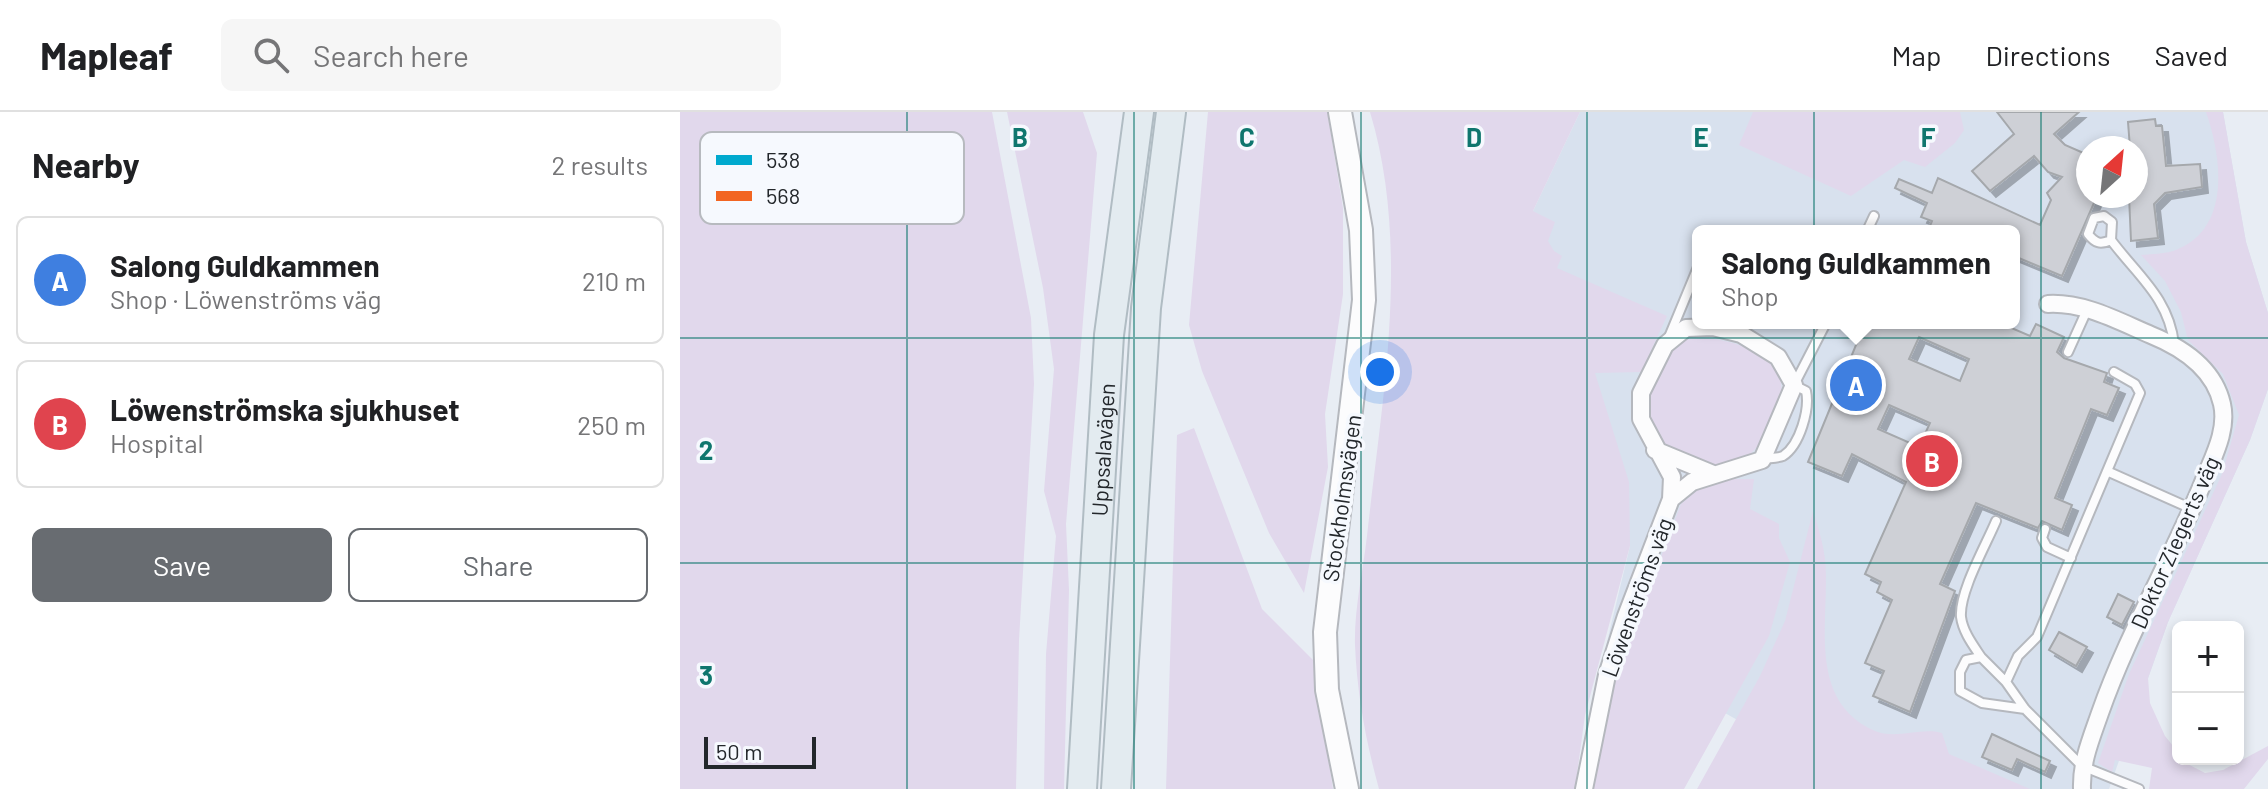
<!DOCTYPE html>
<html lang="en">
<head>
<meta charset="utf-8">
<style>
	:root { --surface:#fff; --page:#f6f6f6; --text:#202124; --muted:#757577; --line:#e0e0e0; --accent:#686c71 }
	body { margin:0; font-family:Barlow,sans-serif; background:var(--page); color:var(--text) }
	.controls { position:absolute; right:24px; bottom:24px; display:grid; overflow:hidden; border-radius:12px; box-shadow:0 4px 12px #0003 }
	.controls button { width:72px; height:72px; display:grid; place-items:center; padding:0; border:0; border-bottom:2px solid var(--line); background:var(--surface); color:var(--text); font:40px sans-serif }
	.compass { position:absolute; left:1396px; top:24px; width:72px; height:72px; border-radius:50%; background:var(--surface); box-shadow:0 4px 12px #0003; rotate:27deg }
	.scale { position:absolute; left:24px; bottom:20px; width:112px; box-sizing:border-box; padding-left:8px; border:4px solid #23272b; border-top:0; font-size:22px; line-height:28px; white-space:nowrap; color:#23272b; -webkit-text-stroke:6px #f6f9fe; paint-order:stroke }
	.you { position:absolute; left:700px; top:260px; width:28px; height:28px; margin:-20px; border:6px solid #fff; border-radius:50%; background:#1a73e8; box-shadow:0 0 0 12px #1a73e833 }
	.badge { display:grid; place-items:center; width:52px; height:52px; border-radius:50%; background:var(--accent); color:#fff; font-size:26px; font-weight:700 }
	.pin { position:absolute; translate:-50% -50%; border:4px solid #fff; box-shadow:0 2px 8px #0006 }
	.popup { position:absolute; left:1012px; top:113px; width:328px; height:104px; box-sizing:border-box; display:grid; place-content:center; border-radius:12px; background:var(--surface); filter:drop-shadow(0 2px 6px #0005); font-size:26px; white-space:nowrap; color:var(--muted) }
	.popup b { font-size:30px; color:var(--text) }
	.popup::after { content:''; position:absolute; left:50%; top:100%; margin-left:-16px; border:16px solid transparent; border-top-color:var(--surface) }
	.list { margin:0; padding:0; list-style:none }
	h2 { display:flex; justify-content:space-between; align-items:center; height:104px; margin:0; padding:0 32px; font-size:34px }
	h2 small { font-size:26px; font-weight:400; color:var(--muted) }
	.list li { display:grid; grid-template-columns:52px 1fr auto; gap:24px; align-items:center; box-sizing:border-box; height:128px; margin:0 16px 16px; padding:0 16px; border:2px solid var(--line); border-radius:12px }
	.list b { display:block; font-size:30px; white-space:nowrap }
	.list p { margin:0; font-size:26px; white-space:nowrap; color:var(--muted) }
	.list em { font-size:26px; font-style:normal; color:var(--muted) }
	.actions { display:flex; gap:16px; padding:24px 32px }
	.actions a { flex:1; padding:18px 0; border:2px solid var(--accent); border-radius:12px; text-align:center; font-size:28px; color:var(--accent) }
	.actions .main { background:var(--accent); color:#fff }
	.icon { flex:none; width:44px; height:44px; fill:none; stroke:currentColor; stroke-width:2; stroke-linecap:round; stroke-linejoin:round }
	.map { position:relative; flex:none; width:1588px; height:677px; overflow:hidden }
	header { display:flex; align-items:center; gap:48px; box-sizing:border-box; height:112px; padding:0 40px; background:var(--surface); border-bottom:2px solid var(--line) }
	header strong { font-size:38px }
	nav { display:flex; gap:44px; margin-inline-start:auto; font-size:28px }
	.search { width:560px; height:72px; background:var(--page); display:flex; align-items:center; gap:20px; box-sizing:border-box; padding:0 28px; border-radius:12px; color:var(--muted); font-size:30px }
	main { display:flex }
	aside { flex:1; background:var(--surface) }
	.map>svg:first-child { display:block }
</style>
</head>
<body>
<header>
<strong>Mapleaf</strong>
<div class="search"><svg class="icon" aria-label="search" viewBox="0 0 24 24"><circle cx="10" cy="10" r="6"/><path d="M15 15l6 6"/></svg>Search here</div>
<nav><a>Map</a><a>Directions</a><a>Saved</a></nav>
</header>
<main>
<aside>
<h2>Nearby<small>2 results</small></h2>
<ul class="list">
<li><span class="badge" style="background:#3f7fe0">A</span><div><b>Salong Guldkammen</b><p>Shop · Löwenströms väg</p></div><em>210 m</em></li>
<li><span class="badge" style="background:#e0444e">B</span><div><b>Löwenströmska sjukhuset</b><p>Hospital</p></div><em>250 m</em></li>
</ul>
<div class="actions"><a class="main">Save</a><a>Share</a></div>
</aside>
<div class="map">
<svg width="1588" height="677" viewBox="0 0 1588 677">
	<defs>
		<filter id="shadow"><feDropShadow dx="6" dy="6" stdDeviation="0" flood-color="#0004"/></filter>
	</defs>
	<rect width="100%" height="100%" fill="#e8edf4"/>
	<path fill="#d8e1ee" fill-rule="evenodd" d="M 900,0 L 1543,0 L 1566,130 L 1588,201 L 1588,277 L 1570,328 L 1488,510 L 1429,677 L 1180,677 L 926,534 L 950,434 L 834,139 ZM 1408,36 L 1456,36 L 1456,84 L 1408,84 ZM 1018,119 L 1334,119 L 1334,211 L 1018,211 Z"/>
	<path fill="#e1d8ec" d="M 0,0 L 312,0 L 351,206 L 354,272 L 339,528 L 336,677 L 0,677 Z
		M 327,0 L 403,0 L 417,41 L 386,412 L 389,478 L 384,677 L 364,677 L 366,542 L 376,424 L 364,379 L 374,257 L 363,176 Z
		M 528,0 L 647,0 L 648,4 L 663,96 L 663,182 L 645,302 L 648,355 L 624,481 L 589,421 L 522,259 L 509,213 Z
		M 690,0 L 900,0 L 853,99 L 875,110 L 868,129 L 874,139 L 882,144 L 877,156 L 987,204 L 961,260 L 915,261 L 949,370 L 950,434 L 905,603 L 895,677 L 699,677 C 686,630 677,582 675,533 C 674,498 683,459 687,424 C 702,287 731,136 690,0 Z
		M 1073,0 L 1280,0 L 1284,18 L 1275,31 L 1245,55 L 1224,48 L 1171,84 L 1059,33 Z
		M 1526,0 L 1543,0 L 1566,130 L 1588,201 L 1588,277 L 1570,328 L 1488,510 L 1468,566 L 1470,591 L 1485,624 L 1498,640 L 1498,647 L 1525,661 L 1543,658 L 1588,634 L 1588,647 L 1564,677 L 1469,677 L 1472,656 L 1435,648 L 1432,660 L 1418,651 L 1449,562 L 1542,362 L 1559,303 L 1543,262 L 1508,228 L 1501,200 L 1485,169 L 1461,143 C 1472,142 1488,142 1498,137 C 1552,114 1541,43 1526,0 Z
		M 1011,224 C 1039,226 1091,235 1100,267 C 1109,297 1072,361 1036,356 C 1018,354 996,339 979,332 C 976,325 970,317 968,309 C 961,280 984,235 1011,224 Z
		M 514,316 L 582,497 L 633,548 L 653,677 L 486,677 L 497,323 Z
		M 1050,367 L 1074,367 L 1070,397 L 1099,412 L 1099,426 L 1110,450 L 1089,524 L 1004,677 L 912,677 L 935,566 L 1001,392 L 1021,375 Z
		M 1133,399 C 1138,414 1143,431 1145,447 C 1151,504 1124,588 1195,619 C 1216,628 1240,615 1262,621 L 1269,642 L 1350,677 L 1017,677 L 1080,564 L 1105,509 Z"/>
	<path fill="#ced0d6" stroke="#a5a8ac" stroke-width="2" fill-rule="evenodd" filter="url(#shadow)" d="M 1317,0 L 1399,0 L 1374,22 L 1385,33 L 1408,43 L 1408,84 L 1417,84 L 1382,164 L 1334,144 L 1334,119 L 1248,119 L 1252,109 L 1241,105 L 1247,91 L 1215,76 L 1219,67 L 1252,81 L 1258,66 L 1360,113 L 1371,88 L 1367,81 L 1382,65 L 1368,60 L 1354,44 L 1310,79 L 1292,59 L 1334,22 Z
		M 1475,7 L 1476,14 L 1482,14 L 1486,54 L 1520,52 L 1522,75 L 1485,81 L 1474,92 L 1478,126 L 1451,129 L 1449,84 L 1456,84 L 1456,36 L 1450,36 L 1448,10 Z
		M 1185,211 L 1320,211 L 1350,224 L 1356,212 L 1384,225 L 1377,240 L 1384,246 L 1427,261 L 1424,270 L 1439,276 L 1427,303 L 1411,297 L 1375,386 L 1392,393 L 1382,418 L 1362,409 L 1358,416 L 1296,391 L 1260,472 L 1275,479 L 1230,600 L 1193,584 L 1204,559 L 1185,551 L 1212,488 L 1197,480 L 1201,470 L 1185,462 L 1226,370 L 1172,342 L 1162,364 L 1128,350 ZM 1239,225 L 1289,247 L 1280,269 L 1229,247 ZM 1209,293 L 1250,311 L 1239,335 L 1198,317 Z
		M 1438,482 L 1454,490 L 1442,513 L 1427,505 Z
		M 1379,520 L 1407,535 L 1396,554 L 1369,538 Z
		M 1312,622 L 1370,649 L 1365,660 L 1337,647 L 1332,658 L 1302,645 Z"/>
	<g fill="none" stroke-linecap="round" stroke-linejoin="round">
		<g stroke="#b5b8be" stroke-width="12">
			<path id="lane" d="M 1187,119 L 1194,104
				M 1431,128 C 1420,133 1415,131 1408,122 L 1414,106 L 1424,104 L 1432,110 L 1431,128 C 1457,163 1489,186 1494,232
				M 989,225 L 1018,155
				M 1388,240 L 1407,198
				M 1434,260 L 1455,272 L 1460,281 L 1357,525 L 1338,544 L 1326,570 L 1345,597 L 1402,654 L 1459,677
				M 1083,347 C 1089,346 1098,346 1103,344 C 1120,333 1130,297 1126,279 L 1114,273 L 1146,211
				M 1429,360 L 1512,397
				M 1365,417 L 1362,426 L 1367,435 L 1391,446
				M 1301,545 C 1293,533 1283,520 1281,505 C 1279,480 1306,433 1316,409
				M 1326,570 L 1301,545 L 1286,548 L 1280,560 L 1280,579 L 1302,591 L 1345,597"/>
		</g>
		<g stroke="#b5b8be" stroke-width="20">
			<path id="street" d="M 1368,192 C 1404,190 1438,209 1471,223 C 1503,236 1534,257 1542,292 C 1548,318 1533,345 1524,368 C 1492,447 1448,521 1420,601 C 1411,627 1401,650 1402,677
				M 975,338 L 1033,362
				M 904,677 L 927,563 L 946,504 L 991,387 L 992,365 L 961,307 L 961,281 L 985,233 L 1006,216 L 1033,215 L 1061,222 L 1098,245 L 1114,273 L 1082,348 L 1012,370 L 991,387"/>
		</g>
		<g stroke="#b5b8be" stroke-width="26">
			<path id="secondary" d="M 660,0 L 681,118 L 684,188 L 645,520 L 647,578 L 667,677"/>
		</g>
		<g stroke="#b0bcc3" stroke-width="32">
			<g id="highway">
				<path id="s1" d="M 402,677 L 429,223 L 459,0"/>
				<path d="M 436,677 L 466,196 L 491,0"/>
			</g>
		</g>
		<use href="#lane" stroke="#fcfcfd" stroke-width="8"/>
		<use href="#street" stroke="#fcfcfd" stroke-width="16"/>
		<use href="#secondary" stroke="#fcfcfd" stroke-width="22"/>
		<use href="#highway" stroke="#e3ebf0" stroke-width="28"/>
	</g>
	<path fill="none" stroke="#0f766e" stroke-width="2" stroke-opacity="0.55" d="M 227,0 L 227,677M 454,0 L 454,677M 681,0 L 681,677M 907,0 L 907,677M 1134,0 L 1134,677M 1361,0 L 1361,677M 0,226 L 1588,226M 0,451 L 1588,451"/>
	<g text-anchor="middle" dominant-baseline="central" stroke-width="7" stroke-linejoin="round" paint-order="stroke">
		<g font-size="22" fill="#23272b" stroke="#f6f9fe">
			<text stroke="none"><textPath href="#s1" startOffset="340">Uppsalavägen</textPath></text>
			<text transform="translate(661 386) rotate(-82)">Stockholmsvägen</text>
			<text transform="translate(1494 430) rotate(-66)">Doktor Ziegerts väg</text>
			<text transform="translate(956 485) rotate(-70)">Löwenströms väg</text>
		</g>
	</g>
	<rect x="20" y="20" width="264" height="92" rx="12" fill="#f6f9fe" stroke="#b7babf" stroke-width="2"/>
	<rect x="36" y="43" width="36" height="10" fill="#00a9ce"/>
	<rect x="36" y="79" width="36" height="10" fill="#f26522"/>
	<g font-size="22" fill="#23272b">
		<text x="86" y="56">538</text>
		<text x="86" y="92">568</text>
	</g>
	<g font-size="26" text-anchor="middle" font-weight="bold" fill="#0f766e" stroke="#f6f9fe" stroke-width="7" stroke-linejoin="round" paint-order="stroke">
		<text x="340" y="35">B</text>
		<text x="567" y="35">C</text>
		<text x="794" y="35">D</text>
		<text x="1021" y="35">E</text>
		<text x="1248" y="35">F</text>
		<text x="26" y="348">2</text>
		<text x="26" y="573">3</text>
	</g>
</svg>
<div class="controls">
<button>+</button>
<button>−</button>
</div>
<svg class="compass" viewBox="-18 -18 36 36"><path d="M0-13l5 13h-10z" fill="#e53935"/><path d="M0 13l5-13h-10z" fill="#757577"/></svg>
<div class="scale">50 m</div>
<div class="you"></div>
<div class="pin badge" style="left:1176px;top:273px;background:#3f7fe0">A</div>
<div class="popup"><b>Salong Guldkammen</b>Shop</div>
<div class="pin badge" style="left:1252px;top:349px;background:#e0444e">B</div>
</div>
</main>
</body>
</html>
